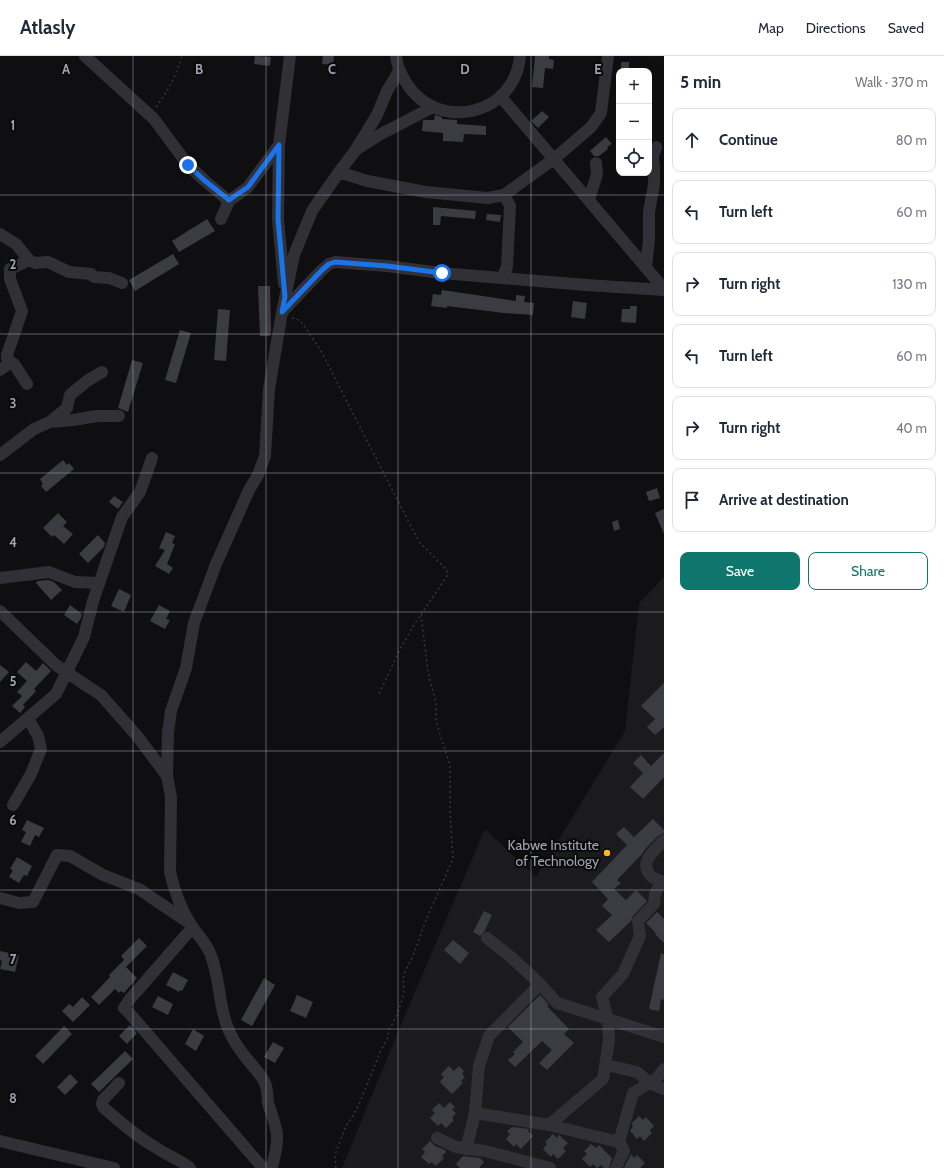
<!DOCTYPE html>
<html lang="en">
<head>
<meta charset="utf-8">
<style>
	:root { --surface:#fff; --page:#f6f6f7; --text:#1f2937; --muted:#747a83; --line:#e0e1e3; --accent:#0f766e }
	body { margin:0; font-family:Cabin,sans-serif; background:var(--page); color:var(--text) }
	.controls { position:absolute; right:12px; top:12px; display:grid; overflow:hidden; border-radius:8px; box-shadow:0 4px 16px #0002 }
	.controls button { width:36px; height:36px; display:grid; place-items:center; padding:0; border:0; border-bottom:1px solid var(--line); background:var(--surface); color:var(--text); font:20px sans-serif }
	.stop { position:absolute; width:12px; height:12px; margin:-9px; border:3px solid #1a73e8; border-radius:50%; background:#fff }
	.stop.end { background:#1a73e8; border-color:#fff; box-shadow:0 1px 4px #0008 }
	.list { margin:0; padding:0; list-style:none }
	h2 { display:flex; justify-content:space-between; align-items:center; height:52px; margin:0; padding:0 16px; font-size:17px }
	h2 small { font-size:13px; font-weight:400; color:var(--muted) }
	.list li { display:grid; grid-template-columns:26px 1fr auto; gap:12px; align-items:center; box-sizing:border-box; height:64px; margin:0 8px 8px; padding:0 8px; border:1px solid var(--line); border-radius:8px }
	.list b { display:block; font-size:15px; white-space:nowrap }
	.list em { font-size:13px; font-style:normal; color:var(--muted) }
	.actions { display:flex; gap:8px; padding:12px 16px }
	.actions a { flex:1; padding:9px 0; border:1px solid var(--accent); border-radius:8px; text-align:center; font-size:14px; color:var(--accent) }
	.actions .main { background:var(--accent); color:#fff }
	.icon { flex:none; width:22px; height:22px; fill:none; stroke:currentColor; stroke-width:2; stroke-linecap:round; stroke-linejoin:round }
	.map { position:relative; flex:none; width:664px; height:1112px; overflow:hidden }
	header { display:flex; align-items:center; gap:24px; box-sizing:border-box; height:56px; padding:0 20px; background:var(--surface); border-bottom:1px solid var(--line) }
	header strong { font-size:19px }
	nav { display:flex; gap:22px; margin-inline-start:auto; font-size:14px }
	main { display:flex }
	aside { flex:1; background:var(--surface) }
	.map>svg:first-child { display:block }
</style>
</head>
<body>
<header>
<strong>Atlasly</strong>
<nav><a>Map</a><a>Directions</a><a>Saved</a></nav>
</header>
<main>
<div class="map">
<svg width="664" height="1112" viewBox="0 0 664 1112">
	<rect width="100%" height="100%" fill="#0f0f11"/>
	<path fill="#1b1b1e" d="M 664,521 L 664,1112 L 342,1112 L 405,959 L 485,773 L 536,821 L 625,675 L 639,547 Z"/>
	<path fill="#3b3c41" d="M 255,0 L 271,1 L 270,10 L 254,8 Z
		M 323,0 L 334,0 L 333,9 L 322,8 Z
		M 535,0 L 549,0 L 549,3 L 554,4 L 553,13 L 545,12 L 543,32 L 532,31 Z
		M 621,6 L 629,6 L 629,15 L 621,15 Z
		M 542,55 L 549,61 L 538,72 L 531,65 Z
		M 435,59 L 442,61 L 442,63 L 457,64 L 457,68 L 486,70 L 486,79 L 464,78 L 463,86 L 443,85 L 443,77 L 422,75 L 423,64 L 434,64 Z
		M 606,81 L 612,88 L 607,91 L 608,93 L 599,100 L 594,100 L 590,95 Z
		M 433,151 L 476,155 L 475,163 L 441,160 L 440,169 L 433,169 Z
		M 487,158 L 501,159 L 500,166 L 486,164 Z
		M 207,163 L 215,175 L 179,196 L 172,185 Z
		M 173,198 L 179,208 L 135,235 L 129,224 Z
		M 258,230 L 270,230 L 271,274 L 270,280 L 260,280 Z
		M 442,234 L 516,245 L 516,239 L 525,240 L 524,246 L 534,247 L 533,259 L 504,257 L 447,250 L 447,252 L 431,250 L 433,238 L 441,239 Z
		M 573,245 L 587,247 L 585,263 L 571,261 Z
		M 630,250 L 637,250 L 636,267 L 621,266 L 622,253 L 630,253 Z
		M 218,253 L 230,254 L 226,305 L 214,304 Z
		M 180,274 L 191,277 L 176,327 L 165,324 Z
		M 132,304 L 143,307 L 128,356 L 118,352 Z
		M 63,404 L 67,409 L 69,407 L 74,413 L 46,436 L 41,430 L 43,428 L 40,423 Z
		M 657,432 L 660,442 L 649,445 L 646,436 Z
		M 114,440 L 123,446 L 118,453 L 109,446 Z
		M 664,453 L 664,478 L 655,457 Z
		M 58,457 L 67,466 L 63,470 L 73,478 L 64,488 L 54,479 L 52,481 L 43,472 Z
		M 618,464 L 620,473 L 614,475 L 612,466 Z
		M 166,476 L 175,480 L 172,487 L 175,488 L 167,508 L 173,512 L 169,518 L 155,510 L 165,494 L 159,492 Z
		M 98,479 L 105,487 L 104,491 L 88,507 L 79,498 Z
		M 48,524 L 54,526 L 62,534 L 51,544 L 36,527 L 38,525 Z
		M 119,533 L 131,539 L 124,556 L 111,550 Z
		M 70,549 L 82,558 L 81,562 L 77,568 L 64,559 Z
		M 159,549 L 170,555 L 166,563 L 170,564 L 165,573 L 150,565 Z
		M 26,606 L 36,615 L 43,607 L 51,615 L 34,633 L 36,635 L 23,649 L 25,651 L 20,657 L 12,650 L 22,640 L 17,636 L 27,625 L 17,616 Z
		M 0,609 L 9,616 L 0,626 Z
		M 664,627 L 664,671 L 655,679 L 647,671 L 655,663 L 641,650 Z
		M 664,697 L 664,721 L 643,743 L 630,731 L 643,717 L 633,707 L 641,699 L 651,710 Z
		M 653,763 L 664,774 L 664,777 L 659,779 L 647,791 L 642,798 L 617,824 L 621,827 L 614,833 L 626,844 L 636,834 L 647,845 L 633,860 L 631,865 L 609,886 L 596,874 L 612,859 L 602,850 L 608,843 L 592,826 L 627,789 L 616,778 L 624,771 L 634,781 Z
		M 27,764 L 44,772 L 39,781 L 35,779 L 30,790 L 21,786 L 26,776 L 22,774 Z
		M 17,801 L 32,810 L 27,820 L 24,819 L 19,827 L 9,821 L 13,814 L 10,813 Z
		M 484,855 L 492,859 L 484,876 L 480,880 L 473,876 Z
		M 657,856 L 664,863 L 664,887 L 655,878 L 656,877 L 646,867 Z
		M 139,882 L 147,890 L 126,911 L 137,922 L 124,937 L 121,935 L 119,937 L 115,933 L 99,949 L 91,941 L 110,921 L 109,919 L 124,904 L 121,900 Z
		M 453,884 L 469,897 L 460,908 L 444,894 Z
		M 0,895 L 19,899 L 15,916 L 0,913 L 2,905 L 0,904 Z
		M 661,897 L 664,898 L 664,944 L 661,943 L 659,955 L 649,953 Z
		M 173,916 L 188,924 L 182,935 L 180,934 L 179,936 L 166,929 Z
		M 264,922 L 275,929 L 252,970 L 241,964 Z
		M 297,939 L 313,946 L 306,962 L 290,955 Z
		M 540,939 L 549,949 L 547,950 L 569,973 L 564,978 L 574,987 L 547,1014 L 539,1007 L 552,994 L 542,985 L 515,1011 L 508,1004 L 515,998 L 513,996 L 523,986 L 508,971 Z
		M 158,940 L 173,948 L 168,959 L 152,951 Z
		M 82,941 L 90,949 L 73,966 L 62,955 L 69,948 L 73,951 Z
		M 130,969 L 137,977 L 127,988 L 119,980 Z
		M 64,970 L 72,978 L 43,1008 L 35,1000 Z
		M 193,973 L 204,980 L 196,995 L 185,988 Z
		M 273,986 L 284,992 L 275,1007 L 264,1001 Z
		M 125,995 L 133,1003 L 99,1036 L 91,1028 Z
		M 449,1010 L 454,1015 L 459,1010 L 464,1015 L 462,1018 L 465,1021 L 461,1025 L 463,1027 L 452,1038 L 440,1026 L 444,1021 L 441,1018 Z
		M 70,1018 L 78,1026 L 65,1039 L 57,1031 Z
		M 450,1046 L 455,1051 L 452,1054 L 456,1057 L 452,1062 L 454,1064 L 446,1072 L 441,1067 L 438,1070 L 430,1062 L 435,1057 L 432,1054 L 439,1047 L 444,1052 Z
		M 639,1060 L 643,1064 L 646,1061 L 654,1070 L 650,1074 L 652,1077 L 644,1085 L 640,1080 L 637,1083 L 630,1075 L 633,1070 L 632,1069 L 632,1067 Z
		M 512,1071 L 529,1073 L 528,1075 L 533,1080 L 521,1093 L 516,1088 L 514,1091 L 506,1083 L 510,1078 L 507,1075 Z
		M 553,1078 L 557,1082 L 559,1079 L 568,1087 L 563,1092 L 566,1095 L 558,1103 L 553,1098 L 551,1101 L 543,1093 L 547,1088 L 545,1086 Z
		M 430,1085 L 435,1090 L 445,1094 L 446,1096 L 442,1100 L 444,1102 L 436,1110 L 431,1106 L 429,1108 L 421,1101 L 425,1096 L 422,1093 Z
		M 591,1088 L 596,1092 L 599,1089 L 612,1102 L 609,1112 L 604,1112 L 601,1109 L 597,1112 L 593,1108 L 590,1111 L 582,1103 L 587,1098 L 584,1095 Z
		M 631,1098 L 634,1102 L 637,1099 L 645,1107 L 640,1112 L 624,1112 Z
		M 463,1100 L 480,1102 L 484,1106 L 479,1112 L 460,1112 L 456,1108 Z"/>
	<g fill="none" stroke-linecap="round" stroke-linejoin="round">
		<path stroke="#36373d" stroke-width="1.5" stroke-dasharray="2 3" stroke-linecap="butt" d="M 156,51 C 168,35 176,20 182,0
			M 292,262 L 299,264 L 303,268 L 321,295 L 415,478 L 420,487 L 446,513 L 448,517 L 447,520 L 414,569 L 399,595 L 379,638
			M 336,1112 L 335,1101 L 336,1096 L 346,1070 L 354,1058 L 360,1046 L 381,994 L 387,983 L 389,974 L 397,959 L 404,937 L 403,923 L 405,916 L 413,900 L 426,864 L 453,803 L 450,756 L 450,709 L 436,666 L 436,647 L 428,617 L 421,558"/>
		<path stroke="#303036" stroke-width="12" d="M 85,0 L 154,63 L 188,109 L 204,124 L 229,145
			M 396,0 C 397,11 401,19 407,28 C 439,77 515,59 520,0
			M 501,41 L 664,233
			M 357,93 L 381,78 L 433,51
			M 339,116 L 367,125 L 426,136 L 488,142 L 504,139 L 526,123 L 554,103 L 591,71 L 601,57 L 608,0
			M 589,144 L 597,118 L 596,107
			M 221,163 L 229,145 L 248,131 L 279,89
			M 0,178 L 16,188 L 29,204 L 35,207 L 48,206 L 69,216 L 91,218 L 94,221 L 109,222 L 122,227
			M 646,212 L 649,183 L 649,156 L 654,128 L 654,112 L 653,100 L 656,91
			M 502,222 L 507,211 L 510,150 L 504,139
			M 284,228 L 278,163 L 279,89 L 290,0
			M 282,256 L 322,214 L 329,208 L 335,206 L 387,210 L 441,217 L 586,229 L 664,234
			M 10,307 L 7,302 L 7,299 L 22,255 L 10,223 L 10,213 L 29,204
			M 0,314 L 11,306 L 14,308 L 27,328
			M 50,366 L 73,364 L 97,360 L 119,360
			M 0,399 L 34,373 L 50,366 L 67,352 L 70,339 L 87,325 L 102,316
			M 0,522 L 49,516 L 75,526 L 99,527
			M 0,555 L 56,609 L 84,628 L 101,639 L 138,681 L 167,720 L 171,741 L 170,816 C 174,834 181,853 191,869 C 197,878 206,887 210,897 C 221,923 218,954 231,979 C 240,998 252,1007 263,1023 C 268,1030 267,1039 268,1047 C 271,1057 276,1068 277,1079 C 278,1090 274,1101 272,1112
			M 0,686 L 56,638 L 84,581 L 93,545 L 122,461 L 140,436 L 152,402
			M 167,720 L 168,676 L 171,655 L 186,612 L 194,567 L 216,508 L 249,434 L 258,419 L 265,400 L 269,333 L 282,256 L 294,199 L 312,155 L 339,116 L 355,95 L 377,59 L 387,35 L 399,15
			M 13,749 L 31,718 L 41,693 L 38,680 L 28,662
			M 664,784 C 655,794 637,807 652,821 C 655,823 660,825 664,826
			M 661,825 L 655,838 L 654,848 L 638,865 L 640,880 L 623,918 L 602,941 L 608,963 L 664,981
			M 0,842 L 19,847 L 33,846 L 57,799 L 70,800 L 103,819 L 139,833 L 189,867
			M 193,871 L 130,943 L 124,952 L 131,959 L 263,1112
			M 487,882 L 512,902 L 540,928
			M 606,1009 L 637,1016 L 650,1027 L 664,1033
			M 119,1027 L 103,1044 L 102,1048 L 103,1051 C 120,1066 136,1080 155,1091 C 166,1099 179,1103 190,1112
			M 549,1069 L 619,1086
			M 437,1082 L 456,1091 L 485,1095 L 550,1112
			M 0,1085 L 114,1112
			M 466,1093 L 475,1057 L 479,1010 L 489,980 L 540,928 L 557,947 L 608,963 L 609,984 L 603,1023 L 549,1069 L 475,1057
			M 616,1112 L 624,1095 L 619,1086 L 633,1037 L 656,1023 L 664,1013"/>
	</g>
	<g fill="none" stroke-linecap="round" stroke-linejoin="round">
		<path stroke="#1a73e8" stroke-width="5" d="M 188,109 L 204,124 L 229,144 L 248,131 L 279,89 L 278,163 L 285,241 L 282,256 L 322,214 L 329,208 L 335,206 L 387,210 L 442,217"/>
	</g>
	<path fill="none" stroke="#9fa4b3" stroke-width="1" stroke-opacity="0.55" d="M 133,0 L 133,1112M 266,0 L 266,1112M 398,0 L 398,1112M 531,0 L 531,1112M 0,139 L 664,139M 0,278 L 664,278M 0,417 L 664,417M 0,556 L 664,556M 0,695 L 664,695M 0,834 L 664,834M 0,973 L 664,973"/>
	<circle fill="#ffba19" stroke="#0a0a0b" stroke-width="1.5" cx="607" cy="797" r="4"/>
	<g text-anchor="middle" dominant-baseline="central" stroke-width="4" stroke-linejoin="round" paint-order="stroke">
		<g font-size="14" fill="#9fa4b3" stroke="#0a0a0b" text-anchor="end">
			<text x="599" y="789">Kabwe Institute<tspan x="599" dy="16">of Technology</tspan></text>
		</g>
	</g>
	<g font-size="13" text-anchor="middle" font-weight="bold" fill="#9fa4b3" stroke="#0a0a0b" stroke-width="4" stroke-linejoin="round" paint-order="stroke">
		<text x="66" y="18">A</text>
		<text x="199" y="18">B</text>
		<text x="332" y="18">C</text>
		<text x="465" y="18">D</text>
		<text x="598" y="18">E</text>
		<text x="13" y="74">1</text>
		<text x="13" y="213">2</text>
		<text x="13" y="352">3</text>
		<text x="13" y="491">4</text>
		<text x="13" y="630">5</text>
		<text x="13" y="769">6</text>
		<text x="13" y="908">7</text>
		<text x="13" y="1047">8</text>
	</g>
</svg>
<div class="controls">
<button>+</button>
<button>−</button>
<button><svg class="icon" aria-label="locate" viewBox="0 0 24 24"><circle cx="12" cy="12" r="6"/><path d="M12 2v4M12 18v4M2 12h4M18 12h4"/></svg></button>
</div>
<div class="stop" style="left:442px;top:217px"></div>
<div class="stop end" style="left:188px;top:109px"></div>
</div>
<aside>
<h2>5 min<small>Walk · 370 m</small></h2>
<ul class="list">
<li><svg class="icon" aria-label="ahead" viewBox="0 0 24 24"><path d="M12 20V5M6 11l6-6 6 6"/></svg><div><b>Continue</b></div><em>80 m</em></li>
<li><svg class="icon" aria-label="left" viewBox="0 0 24 24"><path d="M17 20v-9H6M10 6l-5 5 5 5"/></svg><div><b>Turn left</b></div><em>60 m</em></li>
<li><svg class="icon" aria-label="right" viewBox="0 0 24 24"><path d="M7 20v-9h11M14 6l5 5-5 5"/></svg><div><b>Turn right</b></div><em>130 m</em></li>
<li><svg class="icon" aria-label="left" viewBox="0 0 24 24"><path d="M17 20v-9H6M10 6l-5 5 5 5"/></svg><div><b>Turn left</b></div><em>60 m</em></li>
<li><svg class="icon" aria-label="right" viewBox="0 0 24 24"><path d="M7 20v-9h11M14 6l5 5-5 5"/></svg><div><b>Turn right</b></div><em>40 m</em></li>
<li><svg class="icon" aria-label="arrive" viewBox="0 0 24 24"><path d="M6 21V4h12l-3 4 3 4H6"/></svg><div><b>Arrive at destination</b></div></li>
</ul>
<div class="actions"><a class="main">Save</a><a>Share</a></div>
</aside>
</main>
</body>
</html>
